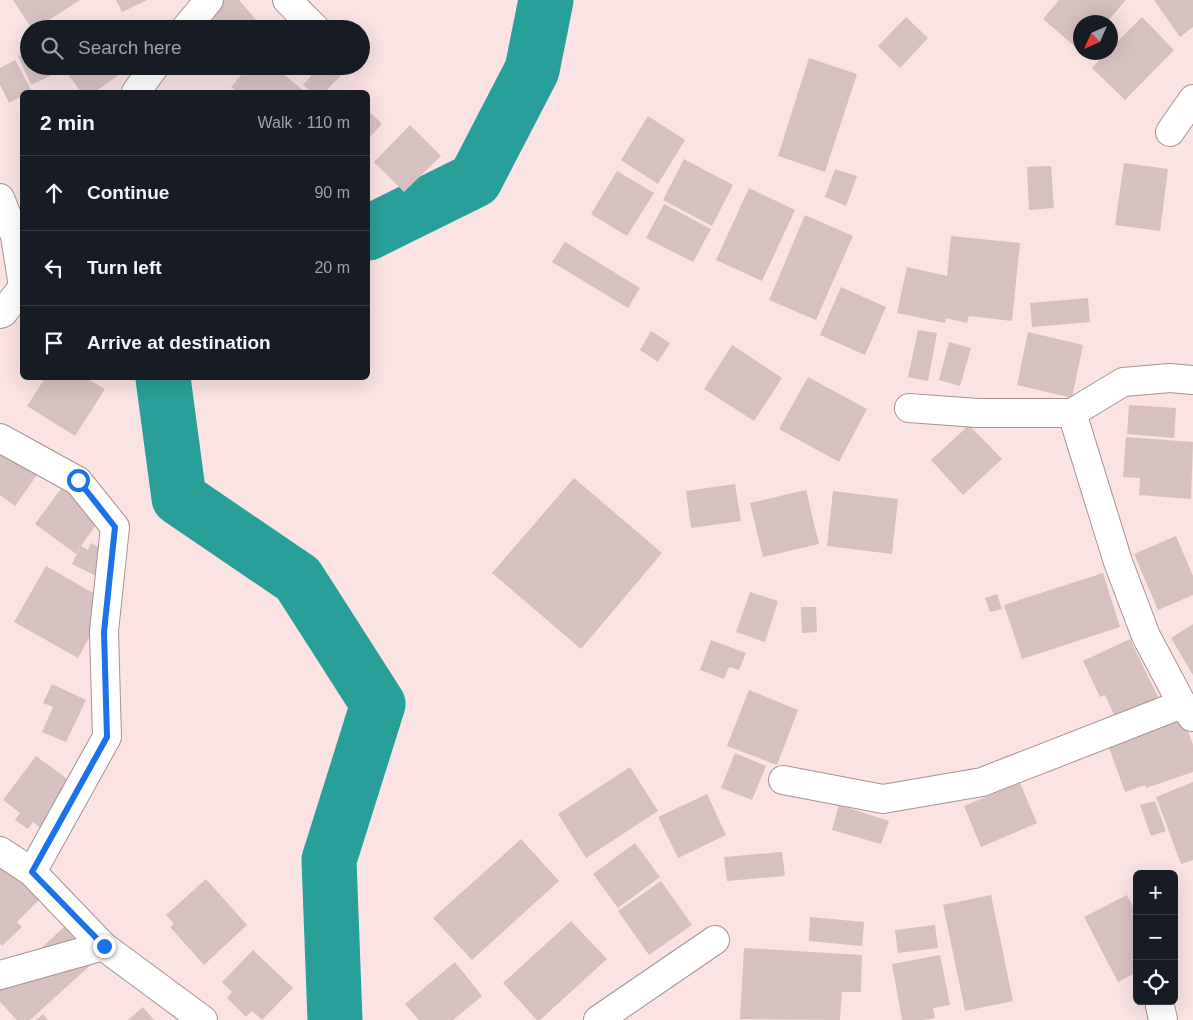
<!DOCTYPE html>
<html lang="en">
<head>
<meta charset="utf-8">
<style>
	:root { --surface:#171b24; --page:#20242c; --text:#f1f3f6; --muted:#9ea1a6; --line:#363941 }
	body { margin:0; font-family:Helvetica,sans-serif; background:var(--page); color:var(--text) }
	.controls { position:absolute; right:15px; bottom:15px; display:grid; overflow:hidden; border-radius:8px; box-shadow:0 5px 20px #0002 }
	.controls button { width:45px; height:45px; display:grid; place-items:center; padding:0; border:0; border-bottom:1px solid var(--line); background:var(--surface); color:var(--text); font:25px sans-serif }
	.compass { position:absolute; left:1073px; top:15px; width:45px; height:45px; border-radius:50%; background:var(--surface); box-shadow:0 5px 20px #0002; rotate:225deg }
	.stop { position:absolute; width:15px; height:15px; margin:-11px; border:4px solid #1a73e8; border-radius:50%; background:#fff }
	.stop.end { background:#1a73e8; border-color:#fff; box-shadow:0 1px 5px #0008 }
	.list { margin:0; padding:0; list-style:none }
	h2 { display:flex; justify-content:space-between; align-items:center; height:65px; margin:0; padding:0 20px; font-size:21px }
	h2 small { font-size:16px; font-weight:400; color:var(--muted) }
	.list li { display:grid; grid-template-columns:32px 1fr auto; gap:15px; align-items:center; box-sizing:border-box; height:75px; padding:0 20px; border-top:1px solid var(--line) }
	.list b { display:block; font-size:19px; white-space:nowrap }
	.list em { font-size:16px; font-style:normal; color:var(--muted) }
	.icon { flex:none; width:28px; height:28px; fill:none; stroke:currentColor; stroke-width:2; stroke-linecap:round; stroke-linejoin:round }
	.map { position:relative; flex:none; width:1193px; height:1020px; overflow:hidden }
	.search { position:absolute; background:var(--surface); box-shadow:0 5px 20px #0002; left:20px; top:20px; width:350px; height:55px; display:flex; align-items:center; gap:12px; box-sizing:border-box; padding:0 18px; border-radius:28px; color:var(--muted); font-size:19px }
	.panel { position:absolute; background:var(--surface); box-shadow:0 5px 20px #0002; left:20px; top:90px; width:350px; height:290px; border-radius:8px }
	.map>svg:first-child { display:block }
</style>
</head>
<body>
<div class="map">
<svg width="1193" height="1020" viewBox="0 0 1193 1020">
	<rect width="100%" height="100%" fill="#fae3e2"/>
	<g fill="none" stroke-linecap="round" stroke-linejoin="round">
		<path stroke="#28a099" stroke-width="55" d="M 368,233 L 475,180 L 532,70 L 546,0
			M 163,378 L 179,498 L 298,579 L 378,704 L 329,860 L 335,1020"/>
	</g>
	<path fill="#d7c1c0" d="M 13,0 L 80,0 L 35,29 L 32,29 Z
		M 116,0 L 147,0 L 122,12 Z
		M 214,0 L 239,0 L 258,22 L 250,29 L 185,29 Z
		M 1059,0 L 1126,0 L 1107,22 L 1080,22 L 1080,51 L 1043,19 Z
		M 1154,0 L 1193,0 L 1193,27 L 1180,37 Z
		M 906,17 L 928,38 L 900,68 L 878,46 Z
		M 1142,17 L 1174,50 L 1125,100 L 1092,68 L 1107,52 L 1110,52 L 1110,49 Z
		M 29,52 L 29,66 L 46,66 L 50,76 L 31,85 L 18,56 Z
		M 809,58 L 857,74 L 825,172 L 778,156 Z
		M 15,60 L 32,91 L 28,92 L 22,92 L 22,96 L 9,103 L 0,85 L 0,68 Z
		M 62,66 L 131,66 L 95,92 L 81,92 Z
		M 249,66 L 274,66 L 305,92 L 238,92 L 231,87 Z
		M 320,66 L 346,66 L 348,68 L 325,92 L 311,92 L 303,85 Z
		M 368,110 L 382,124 L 368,139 Z
		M 648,116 L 685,140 L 658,184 L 621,160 Z
		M 410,125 L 441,156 L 404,192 L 374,162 Z
		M 684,159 L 733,185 L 712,226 L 663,200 Z
		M 1124,163 L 1168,169 L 1160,231 L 1115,225 Z
		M 1051,166 L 1054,208 L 1029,210 L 1027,167 Z
		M 835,169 L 857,176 L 846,206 L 825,197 Z
		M 617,171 L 654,193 L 627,236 L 591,214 Z
		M 749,188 L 795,210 L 762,281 L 716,260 Z
		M 664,204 L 711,229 L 693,262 L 646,238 Z
		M 805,215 L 853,236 L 816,320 L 769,300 Z
		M 951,236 L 1020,243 L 1012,321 L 969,316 L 967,323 L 946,318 L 945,323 L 897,313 L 907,267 L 947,276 Z
		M 565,242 L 640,288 L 628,308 L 552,262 Z
		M 841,287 L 886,307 L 865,355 L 820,335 Z
		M 1088,298 L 1090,322 L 1032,327 L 1030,303 Z
		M 918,330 L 937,333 L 928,381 L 908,377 Z
		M 651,331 L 670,343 L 658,362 L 640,350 Z
		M 1028,332 L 1083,345 L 1072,398 L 1017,385 Z
		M 949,342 L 971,348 L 960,386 L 939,380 Z
		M 732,345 L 782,378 L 754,421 L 704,389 Z
		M 808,377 L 867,409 L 839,462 L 779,429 Z
		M 45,378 L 86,378 L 105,389 L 75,436 L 27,406 Z
		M 1129,405 L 1176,408 L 1174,438 L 1127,434 Z
		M 969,425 L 1002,459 L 963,495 L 931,460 Z
		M 1126,437 L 1193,442 L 1191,499 L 1139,495 L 1140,478 L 1123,477 Z
		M 0,438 L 46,462 L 15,506 L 0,495 Z
		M 574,478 L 662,553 L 581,649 L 492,573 Z
		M 66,482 L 106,511 L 81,546 L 88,550 L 91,543 L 109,552 L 112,584 L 72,564 L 81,546 L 76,554 L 35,524 Z
		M 735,484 L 741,521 L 691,528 L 686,491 Z
		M 806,490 L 819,544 L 763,557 L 750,503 Z
		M 833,491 L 898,499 L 892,554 L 827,546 Z
		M 1176,536 L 1193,576 L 1193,595 L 1158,610 L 1134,554 Z
		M 46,566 L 109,602 L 78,658 L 14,622 Z
		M 1103,573 L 1120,627 L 1022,659 L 1004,605 Z
		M 750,592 L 778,601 L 765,642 L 736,632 Z
		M 997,594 L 1002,609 L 990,612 L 985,598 Z
		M 801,607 L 816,607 L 817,632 L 802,633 Z
		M 1193,624 L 1193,675 L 1171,638 Z
		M 1130,639 L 1158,697 L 1115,717 L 1105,695 L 1100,697 L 1083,661 Z
		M 711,640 L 746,653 L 739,670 L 729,667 L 724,679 L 700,670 Z
		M 52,684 L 86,700 L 66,742 L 42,732 L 53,707 L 43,703 Z
		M 749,690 L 798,710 L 777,765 L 727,746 Z
		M 1183,718 L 1193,745 L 1193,772 L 1146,788 L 1145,785 L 1125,792 L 1108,745 Z
		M 735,753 L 766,766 L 752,800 L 721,788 Z
		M 36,756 L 77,786 L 48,834 L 33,822 L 28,829 L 15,820 L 20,813 L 3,800 Z
		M 630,767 L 658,811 L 586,858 L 558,814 Z
		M 1193,782 L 1193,860 L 1181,864 L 1156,797 Z
		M 1020,783 L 1037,823 L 981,847 L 964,806 Z
		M 707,794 L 726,835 L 678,858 L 658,817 Z
		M 1155,801 L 1166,831 L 1151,836 L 1140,805 Z
		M 839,805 L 889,821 L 881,844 L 832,830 Z
		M 521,839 L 559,881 L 472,960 L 433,918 Z
		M 635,843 L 660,877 L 618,908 L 593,874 Z
		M 782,852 L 785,876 L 727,881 L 724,857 Z
		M 0,863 L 42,897 L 17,922 L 22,927 L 2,946 L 0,943 Z
		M 206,879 L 247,925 L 204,965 L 170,927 L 174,924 L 166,915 Z
		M 661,881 L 692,925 L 649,955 L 618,911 Z
		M 991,895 L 1013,1001 L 965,1011 L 943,905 Z
		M 1127,895 L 1137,914 L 1137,972 L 1118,982 L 1084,917 Z
		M 810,917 L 864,922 L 862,946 L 809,941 Z
		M 571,921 L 607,959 L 540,1020 L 537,1020 L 503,983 Z
		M 935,925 L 938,948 L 898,953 L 895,930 Z
		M 64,927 L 95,961 L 30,1020 L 17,1020 L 0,1002 L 0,986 Z
		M 744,948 L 862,955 L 861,992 L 842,992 L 840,1020 L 740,1019 Z
		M 253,950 L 293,988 L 262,1020 L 252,1011 L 246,1017 L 227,998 L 232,992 L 222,982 Z
		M 940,955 L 950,1005 L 933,1008 L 935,1018 L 924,1020 L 902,1020 L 892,964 Z
		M 455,962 L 482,996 L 453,1020 L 419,1020 L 405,1004 Z
		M 143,1007 L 154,1020 L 128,1020 Z
		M 43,1014 L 48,1020 L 36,1020 Z"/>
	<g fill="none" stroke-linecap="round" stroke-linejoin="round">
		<g stroke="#a89392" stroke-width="30">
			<path id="minor" d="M 287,0 L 316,29
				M 185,29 L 209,0
				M 136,92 L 155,66
				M 1170,132 L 1193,99
				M 0,198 L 15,236 L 22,280
				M 0,314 L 3,313 L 22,288
				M 909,408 L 977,413 L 1072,413
				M 0,438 L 78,481 L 115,527 L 104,631 L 107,737 L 32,872
				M 1182,704 L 1146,636 L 1118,562 L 1072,413 L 1123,382 L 1170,378 L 1193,380
				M 783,780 L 883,799 L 982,782 L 1182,704 L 1192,717
				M 0,851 L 32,872 L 103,946 L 203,1020
				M 0,975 L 103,946
				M 1159,1001 L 1163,1020
				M 598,1020 L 715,940"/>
		</g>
		<use href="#minor" stroke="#fff" stroke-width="28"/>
	</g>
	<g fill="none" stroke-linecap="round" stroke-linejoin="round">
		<path stroke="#1a73e8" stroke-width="6" d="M 78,480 L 115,527 L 104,632 L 107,737 L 32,872 L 104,946"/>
	</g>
</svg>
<div class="controls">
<button>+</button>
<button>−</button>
<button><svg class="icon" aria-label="locate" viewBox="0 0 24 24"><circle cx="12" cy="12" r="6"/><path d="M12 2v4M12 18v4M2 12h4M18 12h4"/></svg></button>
</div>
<svg class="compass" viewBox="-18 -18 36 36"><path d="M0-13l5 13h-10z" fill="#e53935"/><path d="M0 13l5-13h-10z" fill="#9ea1a6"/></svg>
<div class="stop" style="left:78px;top:480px"></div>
<div class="stop end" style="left:104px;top:946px"></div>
<div class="search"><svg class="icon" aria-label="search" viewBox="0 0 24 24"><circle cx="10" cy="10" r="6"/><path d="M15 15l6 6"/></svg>Search here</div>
<section class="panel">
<h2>2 min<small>Walk · 110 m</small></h2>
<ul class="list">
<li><svg class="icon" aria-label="ahead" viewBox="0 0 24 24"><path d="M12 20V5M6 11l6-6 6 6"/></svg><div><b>Continue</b></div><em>90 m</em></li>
<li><svg class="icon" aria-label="left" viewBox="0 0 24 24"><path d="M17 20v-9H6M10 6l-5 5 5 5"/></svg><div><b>Turn left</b></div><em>20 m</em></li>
<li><svg class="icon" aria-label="arrive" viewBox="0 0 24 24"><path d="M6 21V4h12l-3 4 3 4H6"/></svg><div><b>Arrive at destination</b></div></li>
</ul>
</section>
</div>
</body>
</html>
